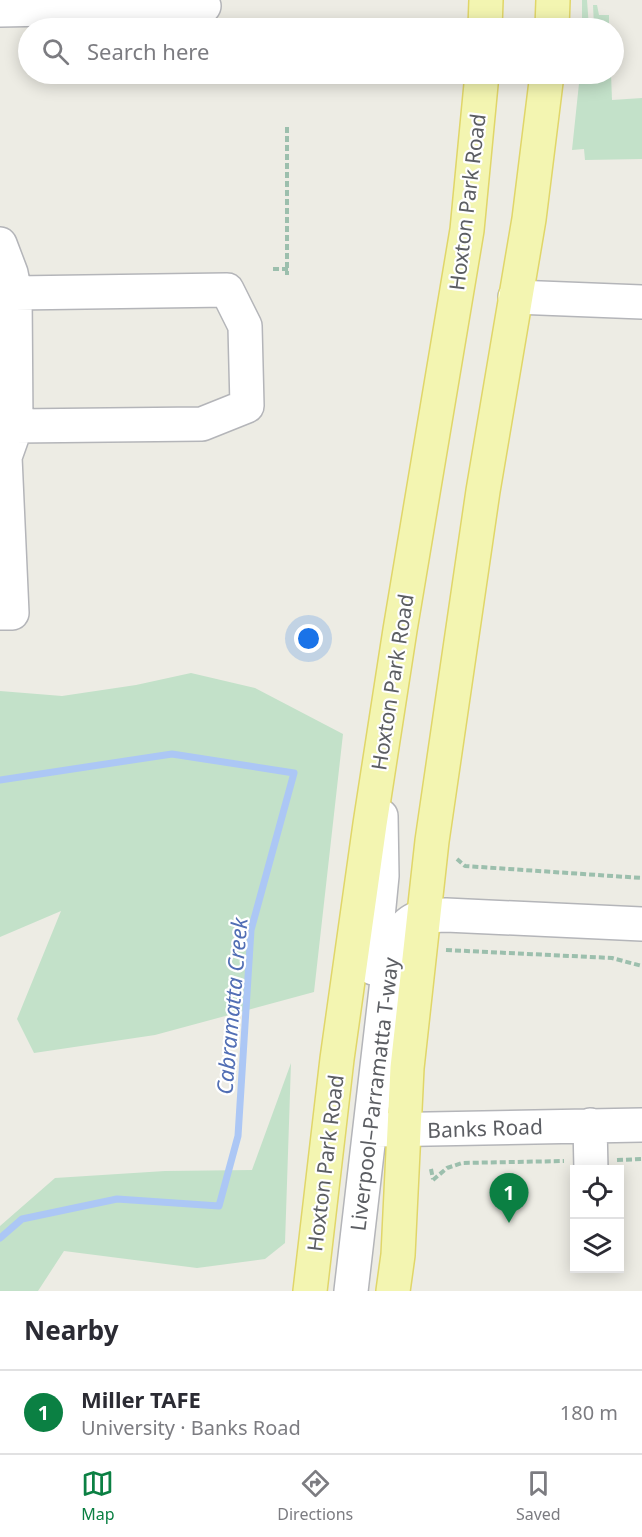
<!DOCTYPE html>
<html lang="en">
<head>
<meta charset="utf-8">
<style>
	:root { --surface:#fff; --page:#f7f7f7; --text:#2b2b33; --muted:#7c7c81; --line:#e1e1e2; --accent:#0b8043 }
	body { margin:0; font-family:"Noto Sans",sans-serif; background:var(--page); color:var(--text) }
	.controls { position:absolute; right:18px; bottom:18px; display:grid; overflow:hidden; border-radius:0px; box-shadow:0 3px 15px #0003 }
	.controls button { width:54px; height:54px; display:grid; place-items:center; padding:0; border:0; border-bottom:2px solid var(--line); background:var(--surface); color:var(--text); font:30px sans-serif }
	.you { position:absolute; left:309px; top:639px; width:21px; height:21px; margin:-15px; border:4px solid #fff; border-radius:50%; background:#1a73e8; box-shadow:0 0 0 9px #1a73e833 }
	.badge { display:grid; place-items:center; width:39px; height:39px; border-radius:50%; background:var(--accent); color:#fff; font-size:20px; font-weight:700 }
	.pin { position:absolute; translate:-50% -50px; filter:drop-shadow(0 2px 3px #0008) }
	.pin::after { content:''; position:absolute; top:32px; width:21px; height:18px; background:inherit; clip-path:polygon(0 0,100% 0,50% 100%) }
	.list { margin:0; padding:0; list-style:none }
	h2 { display:flex; justify-content:space-between; align-items:center; height:78px; margin:0; padding:0 24px; font-size:26px }
	h2 small { font-size:20px; font-weight:400; color:var(--muted) }
	.list li { display:grid; grid-template-columns:39px 1fr auto; gap:18px; align-items:center; box-sizing:border-box; height:84px; padding:0 24px; border-top:2px solid var(--line) }
	.list b { display:block; font-size:22px; white-space:nowrap }
	.list p { margin:0; font-size:20px; white-space:nowrap; color:var(--muted) }
	.list em { font-size:20px; font-style:normal; color:var(--muted) }
	.icon { flex:none; width:33px; height:33px; fill:none; stroke:currentColor; stroke-width:2; stroke-linecap:round; stroke-linejoin:round }
	.map { position:relative; flex:none; width:642px; height:1291px; overflow:hidden }
	.search { position:absolute; background:var(--surface); box-shadow:0 3px 15px #0003; left:18px; right:18px; top:18px; height:66px; display:flex; align-items:center; gap:15px; box-sizing:border-box; padding:0 21px; border-radius:33px; color:var(--muted); font-size:22px }
	.sheet { height:162px; background:var(--surface) }
	nav { display:flex; justify-content:space-around; align-items:center; box-sizing:border-box; height:84px; border-top:2px solid var(--line); background:var(--surface); font-size:16px; color:var(--muted) }
	nav a { display:grid; justify-items:center; gap:3px }
	nav .on { color:var(--accent) }
	.map>svg:first-child { display:block }
</style>
</head>
<body>
<div class="map">
<svg width="642" height="1291" viewBox="0 0 642 1291">
	<rect width="100%" height="100%" fill="#edece4"/>
	<path fill="#c3e1c9" d="M 582,0 L 587,0 L 589,28 L 582,28 Z
		M 593,5 L 597,5 L 599,15 L 609,15 L 609,28 L 598,28 L 598,27 L 594,26 Z
		M 580,74 L 611,74 L 612,100 L 642,98 L 642,159 L 585,160 L 584,149 L 572,150 Z
		M 191,673 L 255,688 L 343,734 L 314,992 L 155,1035 L 34,1053 L 17,1019 L 61,911 L 0,937 L 0,691 L 62,696 L 136,685 Z
		M 291,1063 L 285,1243 L 265,1259 L 197,1268 L 64,1251 L 38,1291 L 0,1291 L 0,1226 L 55,1178 L 165,1171 L 252,1170 Z"/>
	<g fill="none" stroke-linecap="round" stroke-linejoin="round">
		<path stroke="#acc7f5" stroke-width="7" d="M 0,780 L 172,754 L 294,773 L 251,930 L 238,1136 L 219,1206 L 117,1199 L 22,1219 L 0,1238"/>
		<g stroke="#b4b5b9" stroke-width="36">
			<path id="minor" d="M 0,10 L 204,6
				M 0,244 L 11,273 L 15,293 L 16,426 L 5,457 L 12,613 L 0,613
				M 15,293 L 227,290 L 245,326 L 247,406 L 202,424 L 16,426
				M 515,297 L 642,302
				M 373,968 L 382,876 L 381,816
				M 590,1125 L 591,1170
				M 376,1130 L 642,1125
				M 351,1291 L 391,946 C 409,918 413,916 446,915 L 642,924"/>
		</g>
		<g stroke="#e0d669" stroke-width="36">
			<path id="major" d="M 485,28 L 486,0
				M 552,28 L 553,0
				M 310,1291 L 337,1059 L 370,824 L 400,630 L 467,230 L 482,74
				M 393,1291 L 398,1255 L 407,1068 L 432,841 L 483,491 L 529,219 L 547,74"/>
		</g>
		<path stroke="#9cbfad" stroke-width="4" stroke-dasharray="6 3" stroke-linecap="butt" d="M 287,127 L 287,275
			M 273,269 L 288,269
			M 457,859 L 465,866 L 642,878
			M 446,950 L 612,958 L 642,966
			M 617,1160 L 642,1159
			M 431,1169 L 433,1179
			M 433,1180 L 447,1168 L 462,1163 L 564,1161"/>
		<use href="#minor" stroke="#fff" stroke-width="33"/>
		<use href="#major" stroke="#f3f5b1" stroke-width="33"/>
	</g>
	<g text-anchor="middle" dominant-baseline="central" stroke-width="4.5" stroke-linejoin="round" paint-order="stroke">
		<g font-size="21" fill="#5c5e63" stroke="#fff">
			<text transform="translate(467 202) rotate(-83)">Hoxton Park Road</text>
			<text transform="translate(392 682) rotate(-81)">Hoxton Park Road</text>
			<text transform="translate(374 1094) rotate(-83)">Liverpool–Parramatta T-way</text>
			<text transform="translate(485 1128) rotate(-2)">Banks Road</text>
			<text transform="translate(325 1163) rotate(-83)">Hoxton Park Road</text>
		</g>
		<g font-size="22" font-style="italic" fill="#526fb5" stroke="#fff">
			<text transform="translate(231 1006) rotate(-85)">Cabramatta Creek</text>
		</g>
	</g>
</svg>
<div class="controls">
<button><svg class="icon" aria-label="locate" viewBox="0 0 24 24"><circle cx="12" cy="12" r="6"/><path d="M12 2v4M12 18v4M2 12h4M18 12h4"/></svg></button>
<button><svg class="icon" aria-label="layers" viewBox="0 0 24 24"><path d="M12 4l9 5-9 5-9-5zM3 14l9 5 9-5"/></svg></button>
</div>
<div class="you"></div>
<div class="pin badge" style="left:509px;top:1223px">1</div>
<div class="search"><svg class="icon" aria-label="search" viewBox="0 0 24 24"><circle cx="10" cy="10" r="6"/><path d="M15 15l6 6"/></svg>Search here</div>
</div>
<section class="sheet">
<h2>Nearby<small></small></h2>
<ul class="list">
<li><span class="badge">1</span><div><b>Miller TAFE</b><p>University · Banks Road</p></div><em>180 m</em></li>
</ul>
</section>
<nav>
<a class="on"><svg class="icon" aria-label="map" viewBox="0 0 24 24"><path d="M3 6l6-2 6 2 6-2v14l-6 2-6-2-6 2zM9 4v14M15 6v14"/></svg>Map</a>
<a><svg class="icon" aria-label="directions" viewBox="0 0 24 24"><path d="M12 3l9 9-9 9-9-9zM9 14v-3h6M13 9l2 2-2 2"/></svg>Directions</a>
<a><svg class="icon" aria-label="saved" viewBox="0 0 24 24"><path d="M7 4h10v16l-5-4-5 4z"/></svg>Saved</a>
</nav>
</body>
</html>
